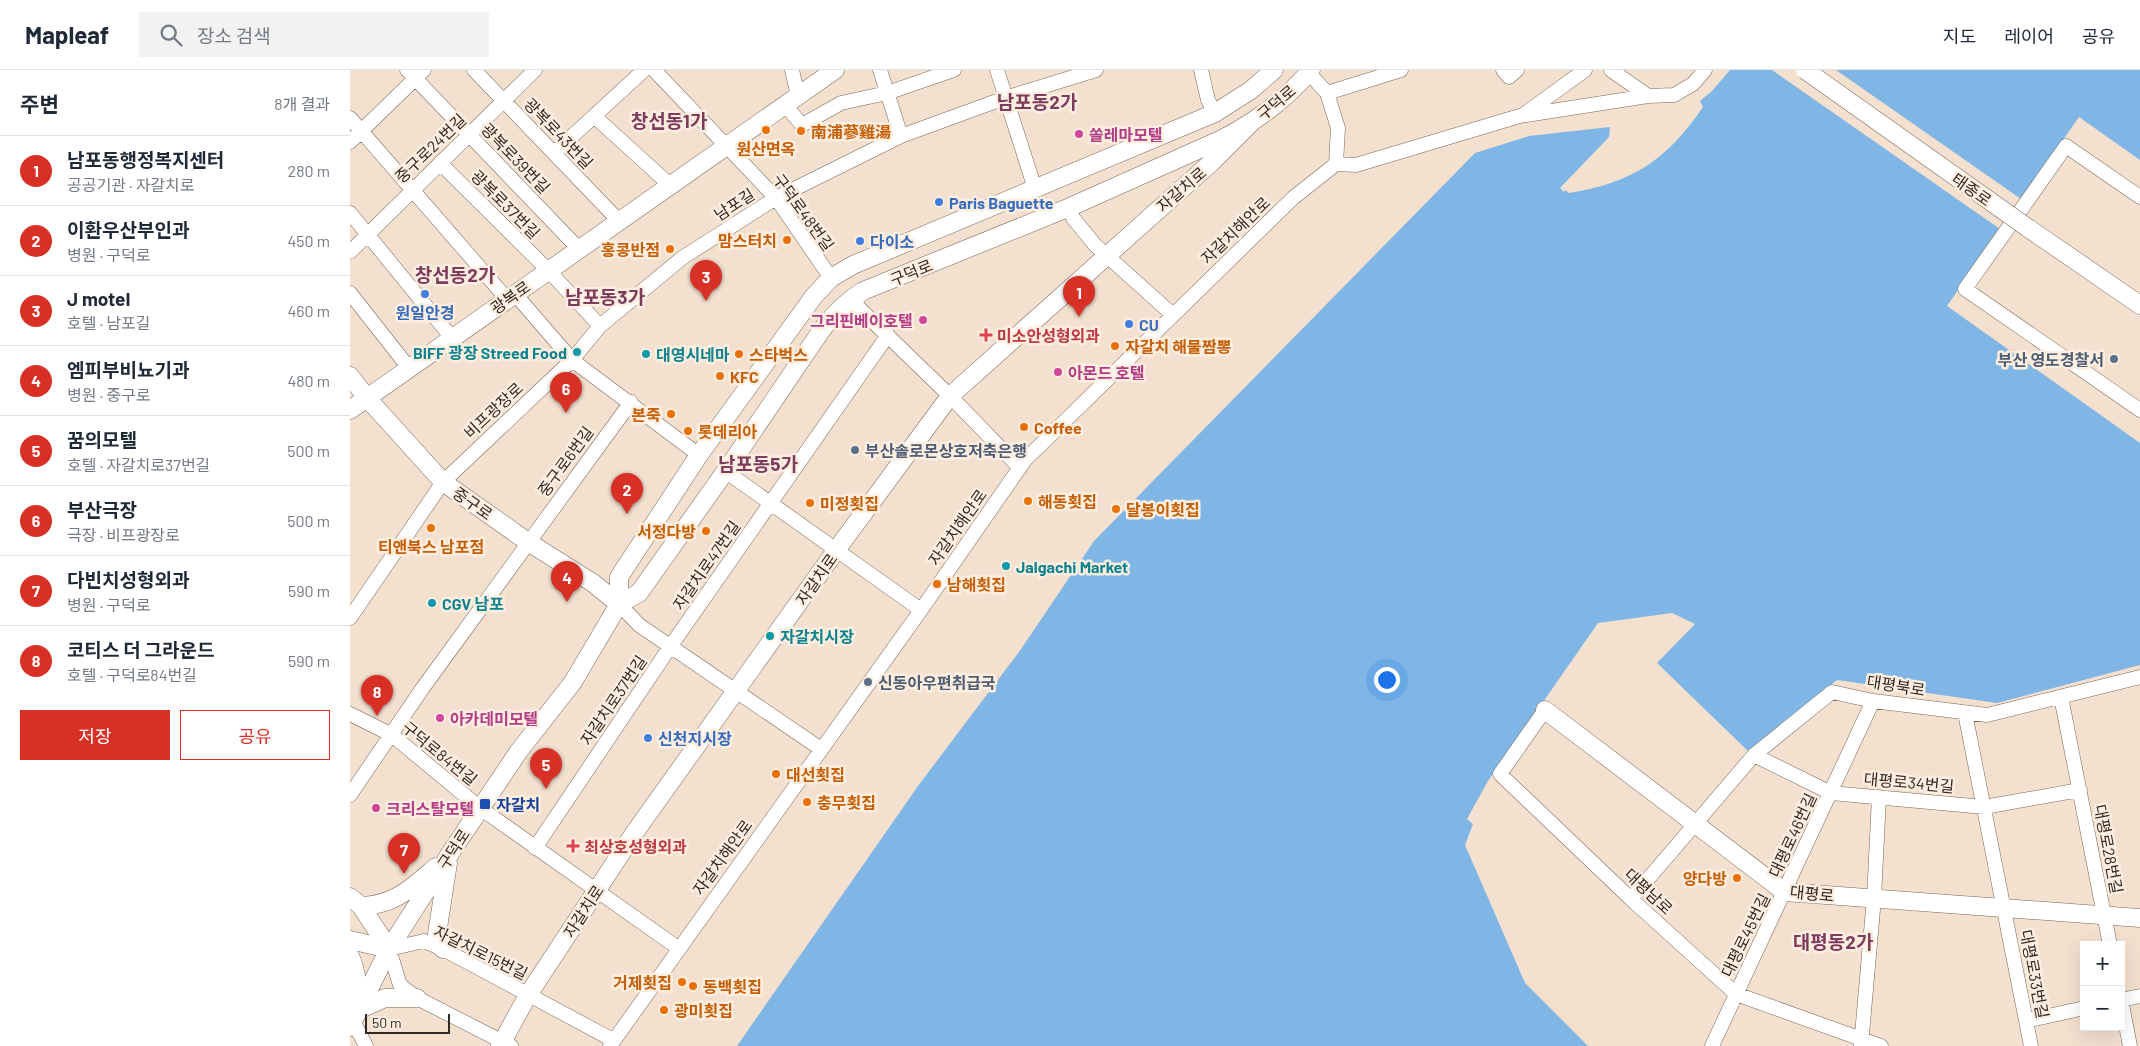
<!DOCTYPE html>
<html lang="ko">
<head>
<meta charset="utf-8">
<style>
	:root { --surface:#fff; --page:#f2f2f3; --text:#1f2937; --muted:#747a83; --line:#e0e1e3; --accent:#d93025 }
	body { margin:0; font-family:Barlow,"Noto Sans KR",sans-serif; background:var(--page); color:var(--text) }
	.controls { position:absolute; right:15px; bottom:15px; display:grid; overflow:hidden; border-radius:0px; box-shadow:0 5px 20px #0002 }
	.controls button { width:45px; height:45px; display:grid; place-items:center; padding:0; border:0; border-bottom:1px solid var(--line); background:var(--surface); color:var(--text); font:25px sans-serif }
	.scale { position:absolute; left:15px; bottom:12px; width:85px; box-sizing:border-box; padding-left:5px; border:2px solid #302923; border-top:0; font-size:14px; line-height:18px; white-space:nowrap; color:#302923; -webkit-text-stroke:4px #feeee0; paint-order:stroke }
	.you { position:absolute; left:1036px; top:609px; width:18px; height:18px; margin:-12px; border:4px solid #fff; border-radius:50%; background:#1a73e8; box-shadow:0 0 0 8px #1a73e833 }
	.badge { display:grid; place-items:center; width:32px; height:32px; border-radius:50%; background:var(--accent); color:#fff; font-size:16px; font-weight:700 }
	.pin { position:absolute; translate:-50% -41px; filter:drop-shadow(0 1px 2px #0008) }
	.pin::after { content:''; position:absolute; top:26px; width:18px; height:15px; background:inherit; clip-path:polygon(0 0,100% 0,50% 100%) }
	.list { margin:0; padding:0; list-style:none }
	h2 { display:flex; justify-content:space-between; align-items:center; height:65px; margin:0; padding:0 20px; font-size:21px }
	h2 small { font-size:16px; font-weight:400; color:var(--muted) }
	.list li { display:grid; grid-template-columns:32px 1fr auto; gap:15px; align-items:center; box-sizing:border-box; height:70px; padding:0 20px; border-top:1px solid var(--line) }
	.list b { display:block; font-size:19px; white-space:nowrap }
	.list p { margin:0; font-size:16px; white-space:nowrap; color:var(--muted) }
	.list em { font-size:16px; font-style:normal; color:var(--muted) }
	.actions { display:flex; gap:10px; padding:15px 20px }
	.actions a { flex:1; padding:11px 0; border:1px solid var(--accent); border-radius:0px; text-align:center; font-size:18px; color:var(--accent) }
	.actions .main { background:var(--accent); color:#fff }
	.icon { flex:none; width:28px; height:28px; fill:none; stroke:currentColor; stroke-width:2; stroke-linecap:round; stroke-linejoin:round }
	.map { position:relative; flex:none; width:1790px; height:976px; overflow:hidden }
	header { display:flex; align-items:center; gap:30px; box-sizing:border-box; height:70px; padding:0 25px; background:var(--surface); border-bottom:1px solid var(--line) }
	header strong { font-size:24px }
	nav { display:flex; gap:28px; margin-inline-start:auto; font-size:18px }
	.search { width:350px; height:45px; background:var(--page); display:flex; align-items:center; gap:12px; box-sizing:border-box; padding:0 18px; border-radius:0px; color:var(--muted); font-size:19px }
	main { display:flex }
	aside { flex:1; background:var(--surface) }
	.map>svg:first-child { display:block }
</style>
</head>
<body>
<header>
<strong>Mapleaf</strong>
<div class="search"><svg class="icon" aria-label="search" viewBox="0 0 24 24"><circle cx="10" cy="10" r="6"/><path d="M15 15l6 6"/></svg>장소 검색</div>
<nav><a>지도</a><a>레이어</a><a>공유</a></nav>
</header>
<main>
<aside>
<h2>주변<small>8개 결과</small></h2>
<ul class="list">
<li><span class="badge">1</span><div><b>남포동행정복지센터</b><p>공공기관 · 자갈치로</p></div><em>280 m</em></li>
<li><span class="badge">2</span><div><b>이환우산부인과</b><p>병원 · 구덕로</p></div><em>450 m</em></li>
<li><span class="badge">3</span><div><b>J moteI</b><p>호텔 · 남포길</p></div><em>460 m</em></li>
<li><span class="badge">4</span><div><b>엠피부비뇨기과</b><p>병원 · 중구로</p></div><em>480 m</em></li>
<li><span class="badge">5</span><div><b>꿈의모텔</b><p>호텔 · 자갈치로37번길</p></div><em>500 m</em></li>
<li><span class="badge">6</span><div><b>부산극장</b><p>극장 · 비프광장로</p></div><em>500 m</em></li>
<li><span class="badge">7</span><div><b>다빈치성형외과</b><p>병원 · 구덕로</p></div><em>590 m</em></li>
<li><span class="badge">8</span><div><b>코티스 더 그라운드</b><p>호텔 · 구덕로84번길</p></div><em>590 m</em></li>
</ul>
<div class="actions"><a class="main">저장</a><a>공유</a></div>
</aside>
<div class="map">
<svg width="1790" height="976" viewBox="0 0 1790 976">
	<rect width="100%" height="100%" fill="#f4e0cf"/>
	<path fill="#7fb6e5" d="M 1380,0 L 1790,0 L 1790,90 L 1729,47 L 1597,236 L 1790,373 L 1790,595 L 1647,633 L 1487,610 L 1398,681 L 1307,593 L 1345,554 L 1322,543 L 1248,553 L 1138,711 L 1117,749 L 1123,754 L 1115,775 L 1175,913 L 1238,976 L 387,976 L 568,716 L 669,582 L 744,471 L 1125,83 L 1179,66 L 1260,57 L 1259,67 L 1210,118 L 1214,122 L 1215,120 L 1219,123 C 1282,113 1317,90 1353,37 L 1350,31 L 1362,21 Z"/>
	<path fill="#f4e0cf" d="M 1422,0 L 1486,0 L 1671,129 L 1650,159 Z"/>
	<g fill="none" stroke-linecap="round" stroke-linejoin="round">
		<g stroke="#786758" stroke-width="15">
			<path id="minor" d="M 57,0 L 229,179
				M 124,0 L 269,151
				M 304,0 L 426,128 L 481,208
				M 442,0 L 448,26
				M 530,0 L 551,66
				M 647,0 L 685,119
				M 851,0 L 858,30 L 865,43
				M 1153,0 L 1159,7 L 1167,0
				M 1261,0 L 1298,26 L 1324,25 L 1343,14 L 1355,0
				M 977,23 L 1051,0
				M 435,35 L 452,55 L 491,33 L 537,23 L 604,0
				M 1176,45 L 1298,26
				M 244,46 L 320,115
				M 0,48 L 157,229
				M 0,72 L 74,0
				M 204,83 L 294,0
				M 90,93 L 198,200 L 250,256
				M 986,94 L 1006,95 L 1173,45 L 1235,0
				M 1790,127 L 1716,76 L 1615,219 L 1790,340
				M 720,137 L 723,148 L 745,175 L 823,245
				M 0,143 L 102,268
				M 0,182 L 185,0
				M 0,223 L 59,298
				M 165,224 L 222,290 L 250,256 L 332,188 L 426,128 L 551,66 L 655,28 L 746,0
				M 502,228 L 510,239 L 600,326 L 670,398
				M 375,401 L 571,540
				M 269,534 L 289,555 L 471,679
				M 0,548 L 93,412 L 222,290 L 349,385
				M 1711,627 L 1760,875
				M 1195,640 L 1150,704 L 1281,829 L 1386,924 L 1531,976
				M 1615,643 L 1681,976
				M 0,644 L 42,665 L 130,738 L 328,878
				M 1404,685 L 1481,723 L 1634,737 L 1730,720
				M 0,725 L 72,619 L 281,332
				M 185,778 L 320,577 L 538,265
				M 1281,829 L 1404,685 L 1482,622 L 1523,631 L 1637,645 L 1790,607
				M 1771,930 L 1780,976
				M 1771,930 L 1790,926
				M 3,951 L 16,976
				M 1676,951 L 1734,938
				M 161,976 L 67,928 L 50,915 L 39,879 L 74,871 L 93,879 L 263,970
				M 260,976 L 571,540 L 675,390 L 943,128 L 986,94 L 988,58 L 977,23 L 958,2
				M 1362,976 L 1523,631
				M 1511,976 L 1524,828 L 1529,727"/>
		</g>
		<g stroke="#786758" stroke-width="19">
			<path id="major" d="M 1678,158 L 1790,235
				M 0,306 L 17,328 L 93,412 L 178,472 L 243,513 L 269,534
				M 0,340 L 485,0
				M 269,534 L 289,523 L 382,392 L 473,258 C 485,243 497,231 513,221 L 720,137 L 870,70 C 904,53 936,29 961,0
				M 1195,640 L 1435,822 L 1790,848
				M 0,827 L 11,836 L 39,879
				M 11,836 C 45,835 61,818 86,797
				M 0,870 L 39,879
				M 93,879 L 87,864 L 98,793
				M 0,886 C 8,904 8,921 8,940 L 35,928 L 67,928
				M 0,957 L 39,879 L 99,785 L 169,681 L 223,612 L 269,534 L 269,507 L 349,385 L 464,226 L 481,208 L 503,195 L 865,43 L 901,20 L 924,0
				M 150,976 L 178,925 L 285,762 L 487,479 L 600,326 L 863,91 L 902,52"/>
		</g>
		<use href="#minor" stroke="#fff" stroke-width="14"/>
		<use href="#major" stroke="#fff" stroke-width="18"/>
		<g stroke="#786758" stroke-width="19" stroke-linecap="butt">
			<path id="major-bridge" d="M 1455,0 L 1678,158"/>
		</g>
		<use href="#major-bridge" stroke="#fff" stroke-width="18"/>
	</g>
	<g fill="#e8710a" stroke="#feeee0" stroke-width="2">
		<circle cx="416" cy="60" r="5"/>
		<circle cx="451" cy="61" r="5"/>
		<circle cx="437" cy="170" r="5"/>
		<circle cx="320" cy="179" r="5"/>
		<circle cx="765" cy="276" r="5"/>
		<circle cx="389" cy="284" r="5"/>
		<circle cx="370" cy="306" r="5"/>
		<circle cx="321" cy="344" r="5"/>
		<circle cx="674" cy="357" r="5"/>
		<circle cx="338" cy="361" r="5"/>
		<circle cx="678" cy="431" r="5"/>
		<circle cx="460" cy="433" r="5"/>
		<circle cx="766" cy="439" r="5"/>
		<circle cx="81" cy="458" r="5"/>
		<circle cx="356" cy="461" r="5"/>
		<circle cx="587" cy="514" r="5"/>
		<circle cx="426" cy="704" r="5"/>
		<circle cx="457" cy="732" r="5"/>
		<circle cx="1387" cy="808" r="5"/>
		<circle cx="332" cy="912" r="5"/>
		<circle cx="343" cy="916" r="5"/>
		<circle cx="314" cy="940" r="5"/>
	</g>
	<g fill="#d1479c" stroke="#feeee0" stroke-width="2">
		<circle cx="729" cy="64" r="5"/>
		<circle cx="573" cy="250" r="5"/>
		<circle cx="708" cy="302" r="5"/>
		<circle cx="90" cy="648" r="5"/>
		<circle cx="26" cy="738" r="5"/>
	</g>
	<g fill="#3f7fe0" stroke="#feeee0" stroke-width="2">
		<circle cx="589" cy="132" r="5"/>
		<circle cx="510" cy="171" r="5"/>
		<circle cx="75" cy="224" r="5"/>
		<circle cx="779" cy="254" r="5"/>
		<circle cx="298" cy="668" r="5"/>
	</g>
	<g fill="#e0444e" stroke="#feeee0" stroke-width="2">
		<path d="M633.5 257.5h5v5h5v5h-5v5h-5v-5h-5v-5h5z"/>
		<path d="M220.5 768.5h5v5h5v5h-5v5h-5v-5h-5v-5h5z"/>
	</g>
	<g fill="#0f9aa8" stroke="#feeee0" stroke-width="2">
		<circle cx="227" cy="282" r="5"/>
		<circle cx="296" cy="284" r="5"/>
		<circle cx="656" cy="496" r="5"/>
		<circle cx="82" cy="533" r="5"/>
		<circle cx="420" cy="566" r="5"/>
	</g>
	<g fill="#5c6f8a" stroke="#feeee0" stroke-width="2">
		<circle cx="1764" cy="289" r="5"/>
		<circle cx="505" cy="380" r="5"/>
		<circle cx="518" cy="612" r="5"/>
	</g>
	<rect fill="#1a4fb4" stroke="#feeee0" stroke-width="2" x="129" y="728" width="12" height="12" rx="2.5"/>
	<g text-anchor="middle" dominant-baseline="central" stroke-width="5" stroke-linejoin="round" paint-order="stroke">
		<g font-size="16" fill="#302923" stroke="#feeee0">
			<text transform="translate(926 32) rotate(-40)">구덕로</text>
			<text transform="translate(209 63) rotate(46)">광복로43번길</text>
			<text transform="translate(80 78) rotate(-44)">중구로24번길</text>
			<text transform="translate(166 88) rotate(46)">광복로39번길</text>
			<text transform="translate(831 119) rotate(-41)">자갈치로</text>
			<text transform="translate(1622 119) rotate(35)">태종로</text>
			<text transform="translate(156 134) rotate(45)">광복로37번길</text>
			<text transform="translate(384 134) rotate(-33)">남포길</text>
			<text transform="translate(454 142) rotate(54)">구덕로48번길</text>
			<text transform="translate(885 160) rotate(-44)">자갈치해안로</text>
			<text transform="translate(561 202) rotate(-22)">구덕로</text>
			<text transform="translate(160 227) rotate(-35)">광복로</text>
			<text transform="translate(143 340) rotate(-43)">비프광장로</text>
			<text transform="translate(215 391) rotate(-54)">중구로6번길</text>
			<text transform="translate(123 433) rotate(35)">중구로</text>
			<text transform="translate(607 457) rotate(-55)">자갈치해안로</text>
			<text transform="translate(356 495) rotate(-55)">자갈치로47번길</text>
			<text transform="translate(466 509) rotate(-55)">자갈치로</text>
			<text transform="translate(1546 615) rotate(9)">대평북로</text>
			<text transform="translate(263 630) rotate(-56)">자갈치로37번길</text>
			<text transform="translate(90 683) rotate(39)">구덕로84번길</text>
			<text transform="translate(1559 712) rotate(5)">대평로34번길</text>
			<text transform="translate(1442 765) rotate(-65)">대평로46번길</text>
			<text transform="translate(103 779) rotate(-57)">구덕로</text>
			<text transform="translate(1759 779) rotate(79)">대평로28번길</text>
			<text transform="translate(372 787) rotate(-54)">자갈치해안로</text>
			<text transform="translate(1299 821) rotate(43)">대평남로</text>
			<text transform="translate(1462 823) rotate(6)">대평로</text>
			<text transform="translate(233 841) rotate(-57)">자갈치로</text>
			<text transform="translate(1395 865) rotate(-64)">대평로45번길</text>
			<text transform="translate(131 882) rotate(26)">자갈치로15번길</text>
			<text transform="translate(1685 904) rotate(79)">대평로33번길</text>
		</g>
		<g font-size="16" font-weight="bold" fill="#c56008" stroke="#feeee0" text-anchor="start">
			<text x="461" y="61">南浦蔘雞湯</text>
			<text x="416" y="78" text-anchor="middle">원산면옥</text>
			<text x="427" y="170" text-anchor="end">맘스터치</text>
			<text x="310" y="179" text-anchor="end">홍콩반점</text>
			<text x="775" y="276">자갈치 해물짬뽕</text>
			<text x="399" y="284">스타벅스</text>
			<text x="380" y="306">KFC</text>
			<text x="311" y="344" text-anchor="end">본죽</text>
			<text x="684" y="357">Coffee</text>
			<text x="348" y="361">롯데리아</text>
			<text x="688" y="431">해동횟집</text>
			<text x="470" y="433">미정횟집</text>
			<text x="776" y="439">달봉이횟집</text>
			<text x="346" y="461" text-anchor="end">서정다방</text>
			<text x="81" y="476" text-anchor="middle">티앤북스 남포점</text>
			<text x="597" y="514">남해횟집</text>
			<text x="436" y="704">대선횟집</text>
			<text x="467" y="732">충무횟집</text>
			<text x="1377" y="808" text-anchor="end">양다방</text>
			<text x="322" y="912" text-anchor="end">거제횟집</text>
			<text x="353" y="916">동백횟집</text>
			<text x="324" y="940">광미횟집</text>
		</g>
		<g font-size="16" font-weight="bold" fill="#b23c85" stroke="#feeee0" text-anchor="start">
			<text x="739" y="64">쏠레마모텔</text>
			<text x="563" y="250" text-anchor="end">그리핀베이호텔</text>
			<text x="718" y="302">아몬드 호텔</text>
			<text x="100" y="648">아카데미모텔</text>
			<text x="36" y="738">크리스탈모텔</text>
		</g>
		<g font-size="16" font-weight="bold" fill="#366cbe" stroke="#feeee0" text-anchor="start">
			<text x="599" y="132">Paris Baguette</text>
			<text x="520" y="171">다이소</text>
			<text x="75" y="242" text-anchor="middle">원일안경</text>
			<text x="789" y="254">CU</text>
			<text x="308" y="668">신천지시장</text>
		</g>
		<g font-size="16" font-weight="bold" fill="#be3a42" stroke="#feeee0" text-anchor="start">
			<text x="647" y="265">미소안성형외과</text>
			<text x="234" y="776">최상호성형외과</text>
		</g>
		<g font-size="16" font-weight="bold" fill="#0d838f" stroke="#feeee0" text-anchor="start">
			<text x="217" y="282" text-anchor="end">BIFF 광장 Streed Food</text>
			<text x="306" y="284">대영시네마</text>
			<text x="666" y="496">Jalgachi Market</text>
			<text x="92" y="533">CGV 남포</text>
			<text x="430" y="566">자갈치시장</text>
		</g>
		<g font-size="16" font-weight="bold" fill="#4e5e75" stroke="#feeee0" text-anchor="start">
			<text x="1754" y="289" text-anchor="end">부산 영도경찰서</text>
			<text x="515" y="380">부산솔로몬상호저축은행</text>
			<text x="528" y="612">신동아우편취급국</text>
		</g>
		<g font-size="16" font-weight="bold" fill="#164399" stroke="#feeee0" text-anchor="start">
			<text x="146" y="734">자갈치</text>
		</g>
		<g font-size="19" font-weight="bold" fill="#7d3c5e" stroke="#feeee0">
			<text x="687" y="31">남포동2가</text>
			<text x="319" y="50">창선동1가</text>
			<text x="105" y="204">창선동2가</text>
			<text x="255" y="226">남포동3가</text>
			<text x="408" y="393">남포동5가</text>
			<text x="1483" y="871">대평동2가</text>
		</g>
	</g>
</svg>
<div class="controls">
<button>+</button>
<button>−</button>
</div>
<div class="scale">50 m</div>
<div class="you"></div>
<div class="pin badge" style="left:729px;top:247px">1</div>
<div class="pin badge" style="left:277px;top:444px">2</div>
<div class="pin badge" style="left:356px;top:231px">3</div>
<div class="pin badge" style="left:217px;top:532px">4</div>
<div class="pin badge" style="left:196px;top:719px">5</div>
<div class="pin badge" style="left:216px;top:343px">6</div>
<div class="pin badge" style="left:54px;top:804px">7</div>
<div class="pin badge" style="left:27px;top:646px">8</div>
</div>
</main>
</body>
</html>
